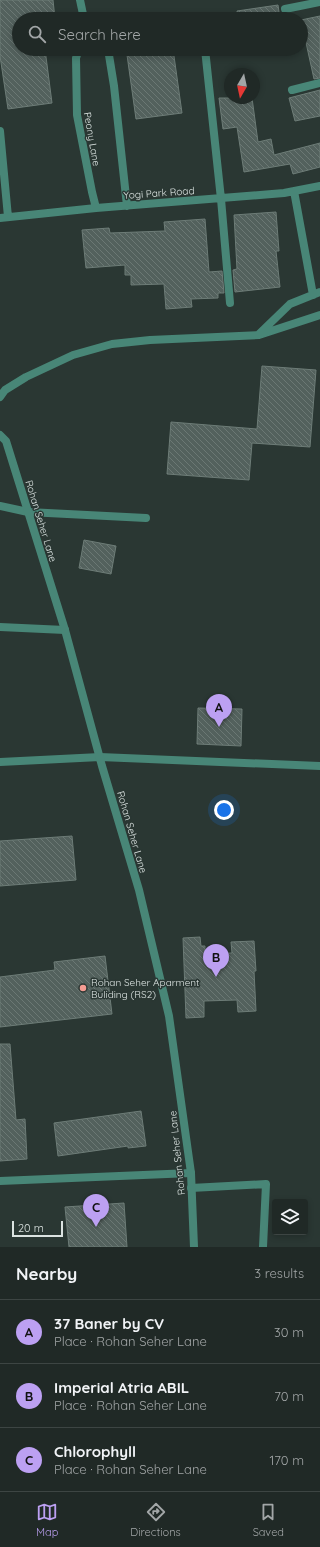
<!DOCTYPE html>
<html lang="en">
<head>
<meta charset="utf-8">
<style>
	:root { --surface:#202926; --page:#2d3532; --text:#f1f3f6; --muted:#a2a6a7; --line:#3d4543; --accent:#bca0f2 }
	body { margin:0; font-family:Quicksand,sans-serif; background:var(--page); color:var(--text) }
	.controls { position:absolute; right:12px; bottom:12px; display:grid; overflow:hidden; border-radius:4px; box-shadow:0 2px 6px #0003 }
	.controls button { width:36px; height:36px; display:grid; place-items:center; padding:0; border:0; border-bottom:1px solid var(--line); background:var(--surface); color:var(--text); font:20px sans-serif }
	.compass { position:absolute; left:224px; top:68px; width:36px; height:36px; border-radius:50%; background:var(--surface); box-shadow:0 2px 6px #0003; rotate:189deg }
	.scale { position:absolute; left:12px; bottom:10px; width:51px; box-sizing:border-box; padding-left:4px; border:2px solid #dbe3e1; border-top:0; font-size:11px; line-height:14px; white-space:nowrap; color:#dbe3e1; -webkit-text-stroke:3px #2a3733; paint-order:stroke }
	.you { position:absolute; left:224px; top:810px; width:14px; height:14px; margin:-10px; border:3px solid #fff; border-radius:50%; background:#1a73e8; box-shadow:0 0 0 6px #1a73e833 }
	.badge { display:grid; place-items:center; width:26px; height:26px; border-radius:50%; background:var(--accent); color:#111; font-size:13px; font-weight:700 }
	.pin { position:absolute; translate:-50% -33px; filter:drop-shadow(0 1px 2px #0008) }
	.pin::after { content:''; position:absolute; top:21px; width:14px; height:12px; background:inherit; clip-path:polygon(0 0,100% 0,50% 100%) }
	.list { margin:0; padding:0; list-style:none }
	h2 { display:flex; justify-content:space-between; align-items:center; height:52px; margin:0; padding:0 16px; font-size:17px }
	h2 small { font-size:13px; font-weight:400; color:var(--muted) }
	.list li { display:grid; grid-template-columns:26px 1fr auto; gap:12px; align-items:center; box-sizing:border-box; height:64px; padding:0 16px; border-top:1px solid var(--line) }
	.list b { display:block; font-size:15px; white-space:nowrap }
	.list p { margin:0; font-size:13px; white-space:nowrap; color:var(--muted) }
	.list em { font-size:13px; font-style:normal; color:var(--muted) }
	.icon { flex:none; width:22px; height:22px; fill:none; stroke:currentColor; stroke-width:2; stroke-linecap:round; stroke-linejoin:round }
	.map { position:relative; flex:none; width:320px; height:1247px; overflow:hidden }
	.search { position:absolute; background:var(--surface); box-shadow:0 2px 6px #0003; left:12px; right:12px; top:12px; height:44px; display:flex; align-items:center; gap:10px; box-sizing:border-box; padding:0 14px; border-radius:22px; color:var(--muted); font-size:15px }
	.sheet { height:244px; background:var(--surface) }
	nav { display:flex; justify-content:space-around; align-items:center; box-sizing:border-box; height:56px; border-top:1px solid var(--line); background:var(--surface); font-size:11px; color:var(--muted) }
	nav a { display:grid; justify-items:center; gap:2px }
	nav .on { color:var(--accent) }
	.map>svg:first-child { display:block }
</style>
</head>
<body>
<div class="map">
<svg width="320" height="1247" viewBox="0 0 320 1247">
	<defs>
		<pattern id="building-back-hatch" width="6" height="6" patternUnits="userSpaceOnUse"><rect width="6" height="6" fill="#53615d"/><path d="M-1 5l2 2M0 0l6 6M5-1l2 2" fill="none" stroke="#6b7874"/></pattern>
	</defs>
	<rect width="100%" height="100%" fill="#2a3733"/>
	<path fill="url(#building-back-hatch)" stroke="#6d7c77" d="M 0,0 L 53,0 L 55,19 L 19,19 L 19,49 L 45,49 L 52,103 L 8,109 L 0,56 Z
		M 278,5 L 280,19 L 238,19 L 237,11 Z
		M 320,16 L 320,78 L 314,79 L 301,20 Z
		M 173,49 L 182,113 L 136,119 L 127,55 Z
		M 320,90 L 320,116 L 295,121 L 289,98 Z
		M 219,98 L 252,98 L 258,142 L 271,139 L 274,155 L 320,143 L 320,167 L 293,174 L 290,164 L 244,172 L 237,127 L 223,129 Z
		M 276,212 L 279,251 L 276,251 L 280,287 L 235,292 L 233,270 L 237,269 L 234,215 Z
		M 205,219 L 209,272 L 222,271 L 224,293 L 218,293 L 218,298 L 191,299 L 192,307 L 166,309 L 164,284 L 131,285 L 131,275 L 125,275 L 125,265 L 86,268 L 82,230 L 109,228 L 110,233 L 165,231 L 164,222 Z
		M 262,366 L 316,370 L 310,447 L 252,443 L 249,480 L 167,474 L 171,422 L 257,429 Z
		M 84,540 L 116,546 L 111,574 L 79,568 Z
		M 198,708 L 242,709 L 241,746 L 197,744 Z
		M 72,836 L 76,880 L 0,886 L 0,841 Z
		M 200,937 L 201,946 L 205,946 L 205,954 L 232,953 L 231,942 L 254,941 L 256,971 L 254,971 L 256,1011 L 238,1012 L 237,1000 L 204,1001 L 204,1017 L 186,1018 L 183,938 Z
		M 105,956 L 112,1014 L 0,1027 L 0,977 L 55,970 L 54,962 Z
		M 0,1044 L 10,1044 L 16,1120 L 25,1119 L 27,1159 L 0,1161 Z
		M 141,1111 L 146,1146 L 128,1148 L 128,1146 L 58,1156 L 54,1123 Z
		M 124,1203 L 127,1247 L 69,1247 L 65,1207 Z"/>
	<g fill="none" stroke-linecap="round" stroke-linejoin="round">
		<path stroke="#488677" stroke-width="8" d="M 285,9 L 320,2
			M 292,90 L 320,83
			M 221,199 L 230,303
			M 191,1188 L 266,1184 L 263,1247"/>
		<path stroke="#488677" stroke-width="8" d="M 80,0 L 84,19
			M 202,16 L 202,19
			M 79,49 L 76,58 L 77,115 L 92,192 L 96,208
			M 108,49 L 114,86 L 127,206
			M 205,49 L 221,199
			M 0,131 L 8,217
			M 294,191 L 313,295
			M 0,218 L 96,208 L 284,193 L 320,186
			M 259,334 L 290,304 L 320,292
			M 0,397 L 5,390 L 26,377 L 73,355 L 112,344 L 150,340 L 259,335 L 320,315
			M 0,506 L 28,512 L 146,518
			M 0,627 L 65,630
			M 0,762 L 100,757 L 320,766
			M 0,1181 L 191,1173"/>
		<path stroke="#488677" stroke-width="8" d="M 0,435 L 6,441 L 65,630 L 102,766 L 139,890 L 169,1016 L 191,1173 L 194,1247"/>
	</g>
	<circle fill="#f59c93" stroke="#2a3733" stroke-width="1.5" cx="83" cy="988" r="4"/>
	<g text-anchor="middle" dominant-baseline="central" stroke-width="3" stroke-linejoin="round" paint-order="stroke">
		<g font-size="10" fill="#dbe3e1" stroke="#2a3733">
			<text transform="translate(92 139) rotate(80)">Peony Lane</text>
			<text transform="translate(159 193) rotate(-4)">Yogi Park Road</text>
			<text transform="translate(41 521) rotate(73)">Rohan Seher Lane</text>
			<text transform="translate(132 832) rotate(74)">Rohan Seher Lane</text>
			<text transform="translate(177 1153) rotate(-96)">Rohan Seher Lane</text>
		</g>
		<g font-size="10" fill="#dbe3e1" stroke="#2a3733" text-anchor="start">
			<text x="91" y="982">Rohan Seher Aparment<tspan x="91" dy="12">Buliding (RS2)</tspan></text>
		</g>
	</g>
</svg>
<div class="controls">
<button><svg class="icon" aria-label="layers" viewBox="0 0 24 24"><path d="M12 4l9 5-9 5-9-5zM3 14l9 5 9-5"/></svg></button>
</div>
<svg class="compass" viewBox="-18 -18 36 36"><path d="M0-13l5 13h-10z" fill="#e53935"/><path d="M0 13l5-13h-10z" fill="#a2a6a7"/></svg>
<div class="scale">20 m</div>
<div class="you"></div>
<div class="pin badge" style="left:219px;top:727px">A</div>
<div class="pin badge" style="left:216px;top:977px">B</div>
<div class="pin badge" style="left:96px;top:1227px">C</div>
<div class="search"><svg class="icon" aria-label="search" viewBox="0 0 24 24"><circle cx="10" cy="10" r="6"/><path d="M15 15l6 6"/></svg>Search here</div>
</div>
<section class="sheet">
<h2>Nearby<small>3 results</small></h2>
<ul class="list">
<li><span class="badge">A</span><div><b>37 Baner by CV</b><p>Place · Rohan Seher Lane</p></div><em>30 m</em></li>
<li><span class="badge">B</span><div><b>Imperial Atria ABIL</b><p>Place · Rohan Seher Lane</p></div><em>70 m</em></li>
<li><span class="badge">C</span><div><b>Chlorophyll</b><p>Place · Rohan Seher Lane</p></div><em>170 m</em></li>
</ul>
</section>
<nav>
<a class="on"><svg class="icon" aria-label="map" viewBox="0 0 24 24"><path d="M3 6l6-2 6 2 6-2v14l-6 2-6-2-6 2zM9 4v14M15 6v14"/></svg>Map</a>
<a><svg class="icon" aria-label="directions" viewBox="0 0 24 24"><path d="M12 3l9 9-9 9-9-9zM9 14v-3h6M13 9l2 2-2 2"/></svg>Directions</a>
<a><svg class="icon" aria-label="saved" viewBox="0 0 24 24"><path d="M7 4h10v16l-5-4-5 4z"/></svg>Saved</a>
</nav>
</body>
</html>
